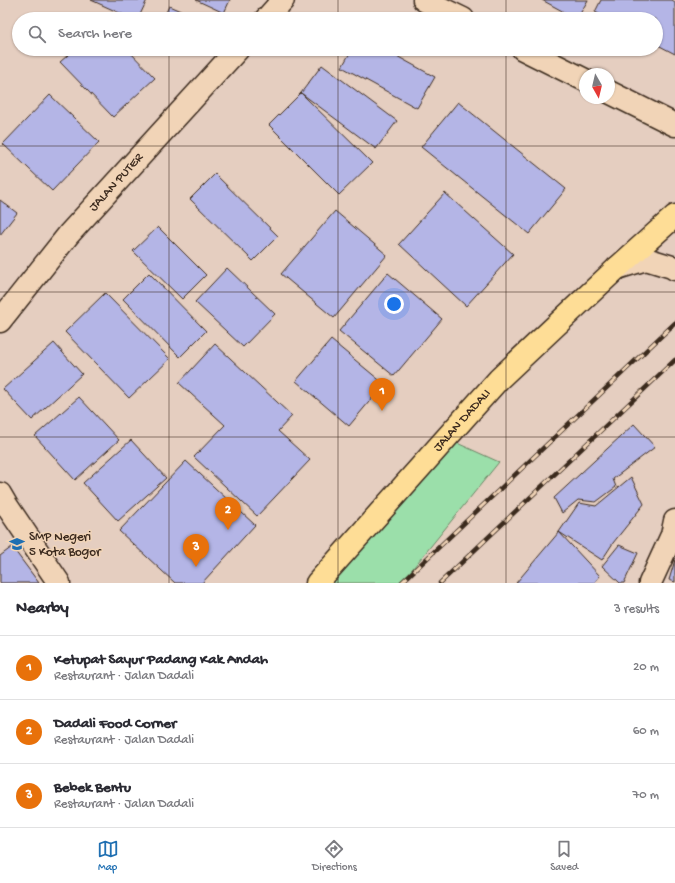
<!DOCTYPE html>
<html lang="en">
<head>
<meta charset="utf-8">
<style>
	:root { --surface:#fff; --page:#f7f7f7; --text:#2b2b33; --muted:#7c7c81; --line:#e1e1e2; --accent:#1f6fb2 }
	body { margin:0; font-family:"Gochi Hand",sans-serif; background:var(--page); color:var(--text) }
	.compass { position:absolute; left:579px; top:68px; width:36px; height:36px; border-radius:50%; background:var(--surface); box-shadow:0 1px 3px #0004; rotate:172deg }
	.you { position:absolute; left:394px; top:304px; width:14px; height:14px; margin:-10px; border:3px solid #fff; border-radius:50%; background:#1a73e8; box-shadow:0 0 0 6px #1a73e833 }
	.badge { display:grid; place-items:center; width:26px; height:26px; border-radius:50%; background:var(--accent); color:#fff; font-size:13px; font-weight:700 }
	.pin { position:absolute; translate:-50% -33px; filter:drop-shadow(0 1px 2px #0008) }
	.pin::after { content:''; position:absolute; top:21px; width:14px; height:12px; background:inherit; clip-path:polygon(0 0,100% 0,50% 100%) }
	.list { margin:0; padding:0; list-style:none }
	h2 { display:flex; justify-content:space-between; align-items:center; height:52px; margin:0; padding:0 16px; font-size:17px }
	h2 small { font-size:13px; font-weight:400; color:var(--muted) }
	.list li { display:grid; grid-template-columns:26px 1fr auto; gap:12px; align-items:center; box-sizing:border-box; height:64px; padding:0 16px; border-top:1px solid var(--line) }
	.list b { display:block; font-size:15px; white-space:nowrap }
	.list p { margin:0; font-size:13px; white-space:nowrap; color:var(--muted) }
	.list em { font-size:13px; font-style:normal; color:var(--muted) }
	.icon { flex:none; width:22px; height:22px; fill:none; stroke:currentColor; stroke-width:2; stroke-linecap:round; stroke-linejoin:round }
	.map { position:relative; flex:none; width:675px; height:583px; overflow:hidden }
	.search { position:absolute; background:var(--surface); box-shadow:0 1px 3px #0004; left:12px; right:12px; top:12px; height:44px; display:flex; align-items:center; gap:10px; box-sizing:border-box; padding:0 14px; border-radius:22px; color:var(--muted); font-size:15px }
	.sheet { height:244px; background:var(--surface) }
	nav { display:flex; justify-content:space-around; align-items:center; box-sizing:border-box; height:56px; border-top:1px solid var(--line); background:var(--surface); font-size:11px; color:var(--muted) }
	nav a { display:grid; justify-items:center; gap:2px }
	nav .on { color:var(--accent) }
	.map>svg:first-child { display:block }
</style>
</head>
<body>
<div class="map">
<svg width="675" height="583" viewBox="0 0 675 583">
	<rect width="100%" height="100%" fill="#e5cec0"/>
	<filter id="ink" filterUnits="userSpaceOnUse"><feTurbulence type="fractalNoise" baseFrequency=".025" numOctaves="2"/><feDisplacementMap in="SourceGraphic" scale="8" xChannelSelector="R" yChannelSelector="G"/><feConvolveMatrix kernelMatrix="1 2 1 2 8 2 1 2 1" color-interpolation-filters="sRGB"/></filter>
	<g filter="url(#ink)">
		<path fill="#9bdfaa" stroke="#6b8464" d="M 446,438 L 499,462 L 401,583 L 318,583 Z"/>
		<path fill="#b4b5e6" stroke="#3b2a1e" d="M 91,0 L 147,0 L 138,19 L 133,19 Z
			M 196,0 L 230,0 L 224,13 Z
			M 542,0 L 588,0 L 577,19 Z
			M 601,0 L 672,0 L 675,2 L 675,54 L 656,44 L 656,19 L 609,19 L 595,12 Z
			M 169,6 L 199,19 L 163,19 Z
			M 75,49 L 127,49 L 155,78 L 113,117 L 60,62 Z
			M 170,49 L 187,49 L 184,55 Z
			M 352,49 L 384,49 L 435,77 L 417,108 L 342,67 Z
			M 322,65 L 397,121 L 376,149 L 301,93 Z
			M 301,93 L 372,163 L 339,195 L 269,125 Z
			M 50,95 L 99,142 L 52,191 L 3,144 Z
			M 458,102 L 566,189 L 529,234 L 421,147 Z
			M 215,174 L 278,236 L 253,261 L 190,199 Z
			M 445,193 L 513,254 L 466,306 L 399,244 Z
			M 0,200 L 17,213 L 0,235 Z
			M 335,211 L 387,255 L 334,318 L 281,274 Z
			M 158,227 L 206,275 L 182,299 L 133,251 Z
			M 227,268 L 275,314 L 243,347 L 195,302 Z
			M 149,273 L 206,331 L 180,357 L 123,299 Z
			M 388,273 L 442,319 L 394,376 L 339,331 Z
			M 105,293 L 170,359 L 129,398 L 65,332 Z
			M 331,340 L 384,384 L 349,426 L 296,381 Z
			M 54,343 L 82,374 L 32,420 L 3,389 Z
			M 215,344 L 292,416 L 278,431 L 310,460 L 257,516 L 194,457 L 225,425 L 179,383 Z
			M 79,397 L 119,440 L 75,480 L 35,436 Z
			M 634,424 L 655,447 L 613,479 L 616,487 L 596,502 L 578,500 L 562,513 L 554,498 Z
			M 131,440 L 166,478 L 118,521 L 83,483 Z
			M 186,461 L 255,525 L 202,583 L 175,583 L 119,531 Z
			M 631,477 L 644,504 L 613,543 L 602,560 L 559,532 L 579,503 L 596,506 Z
			M 559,532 L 600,576 L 594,583 L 516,583 Z
			M 619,545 L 638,553 L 624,583 L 620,583 L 602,566 Z
			M 12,547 L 39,583 L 0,583 L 0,556 Z
			M 675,560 L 675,582 L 669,580 Z"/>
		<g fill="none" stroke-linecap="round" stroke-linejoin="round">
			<g stroke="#3b2a1e" stroke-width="25">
				<g id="minor">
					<path d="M 424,0 L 463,19"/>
					<path d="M 266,19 L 283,0"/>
					<path d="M 523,49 L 585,80"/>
					<path d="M 609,92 L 675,125"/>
					<path id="s1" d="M 0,321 L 69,234 L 238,49"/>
					<path d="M 0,494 L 7,506 L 59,583"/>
				</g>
			</g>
			<g stroke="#3b2a1e" stroke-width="25">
				<path id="secondary" d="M 617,268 L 646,259 L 672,267 L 675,269
					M 650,583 L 672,535 L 675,521"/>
			</g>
			<g stroke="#3b2a1e" stroke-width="25">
				<g id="primary">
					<path id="s2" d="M 317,583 L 499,379 L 617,268 L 675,216"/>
				</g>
			</g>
			<use href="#minor" stroke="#f1d4b7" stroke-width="22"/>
			<use href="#secondary" stroke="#f1d4b7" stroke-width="22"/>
			<use href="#primary" stroke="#fedd96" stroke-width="22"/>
			<g stroke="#3b2a1e" stroke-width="4.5">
				<path id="rail" d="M 401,583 L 675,323
					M 440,583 L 675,360"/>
			</g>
			<use href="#rail" stroke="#f1d4b7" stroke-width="3" stroke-dasharray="9" stroke-linecap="butt"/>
		</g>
	</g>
	<path fill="none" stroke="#3b2a1e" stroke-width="1" stroke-opacity="0.55" d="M 169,0 L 169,19M 338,0 L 338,19M 506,0 L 506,19M 169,49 L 169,583M 338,49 L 338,583M 506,49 L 506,583M 0,146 L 675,146M 0,292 L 675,292M 0,437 L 675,437"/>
	<defs>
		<g id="school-bare" transform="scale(1.2)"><path d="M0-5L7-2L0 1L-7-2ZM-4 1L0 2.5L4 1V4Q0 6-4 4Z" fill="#1f6fb2" stroke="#f1d4b7" stroke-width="2.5" paint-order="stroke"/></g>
	</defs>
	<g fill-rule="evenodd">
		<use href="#school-bare" x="17" y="544"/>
	</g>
	<g text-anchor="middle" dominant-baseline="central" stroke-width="3" stroke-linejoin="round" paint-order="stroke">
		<g font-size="13" fill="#3b2a1e" stroke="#f1d4b7">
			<text stroke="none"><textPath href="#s1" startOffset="181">JALAN PUTER</textPath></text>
			<text stroke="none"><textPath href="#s2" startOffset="218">JALAN DADALI</textPath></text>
		</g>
		<g font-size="13" fill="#3b2a1e" stroke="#f1d4b7" text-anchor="start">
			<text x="29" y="537">SMP Negeri<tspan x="29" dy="15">5 Kota Bogor</tspan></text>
		</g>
	</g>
</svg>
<svg class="compass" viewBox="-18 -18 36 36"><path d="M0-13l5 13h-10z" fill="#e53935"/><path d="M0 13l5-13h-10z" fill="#7c7c81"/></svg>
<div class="you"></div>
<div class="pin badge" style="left:382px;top:411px;background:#e8710a">1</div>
<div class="pin badge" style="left:228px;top:530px;background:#e8710a">2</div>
<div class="pin badge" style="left:196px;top:567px;background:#e8710a">3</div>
<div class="search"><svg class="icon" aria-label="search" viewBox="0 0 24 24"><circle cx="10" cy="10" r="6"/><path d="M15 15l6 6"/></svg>Search here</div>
</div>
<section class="sheet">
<h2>Nearby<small>3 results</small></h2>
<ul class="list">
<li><span class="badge" style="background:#e8710a">1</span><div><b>Ketupat Sayur Padang Kak Andah</b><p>Restaurant · Jalan Dadali</p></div><em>20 m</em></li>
<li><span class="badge" style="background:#e8710a">2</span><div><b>Dadali Food Corner</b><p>Restaurant · Jalan Dadali</p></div><em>60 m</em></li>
<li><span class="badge" style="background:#e8710a">3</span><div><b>Bebek Bentu</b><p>Restaurant · Jalan Dadali</p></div><em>70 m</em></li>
</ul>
</section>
<nav>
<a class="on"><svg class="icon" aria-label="map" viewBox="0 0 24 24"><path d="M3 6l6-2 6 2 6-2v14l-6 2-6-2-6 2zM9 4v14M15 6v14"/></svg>Map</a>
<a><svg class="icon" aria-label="directions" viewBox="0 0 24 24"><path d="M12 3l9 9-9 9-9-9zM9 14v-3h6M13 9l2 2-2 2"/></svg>Directions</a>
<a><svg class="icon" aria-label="saved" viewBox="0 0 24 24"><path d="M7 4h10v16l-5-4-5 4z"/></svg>Saved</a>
</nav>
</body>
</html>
